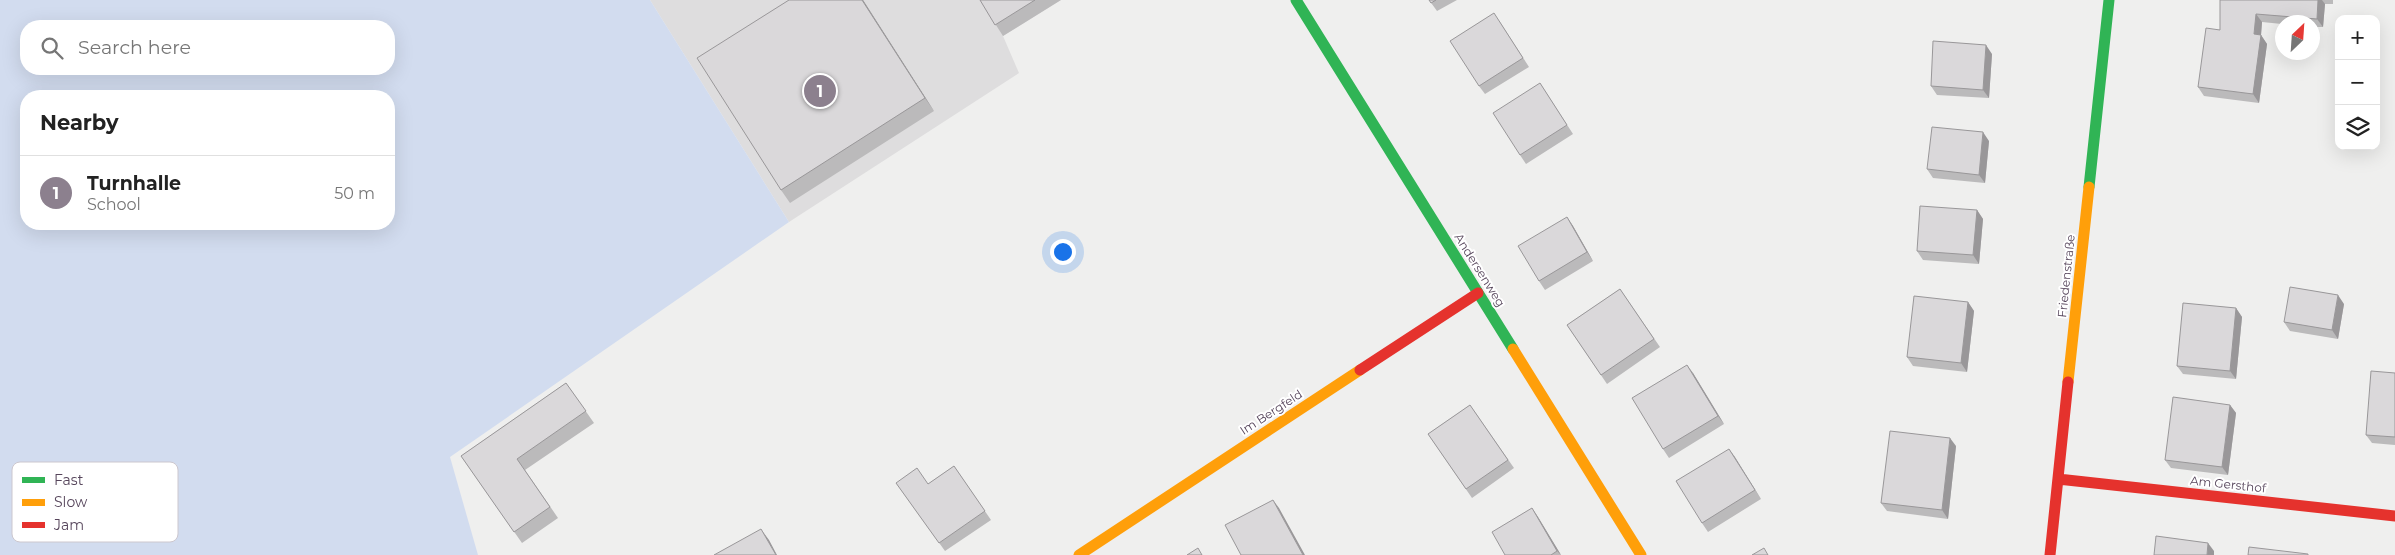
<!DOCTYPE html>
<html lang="en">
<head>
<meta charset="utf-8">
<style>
	:root { --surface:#fff; --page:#f2f2f2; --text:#222; --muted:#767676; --line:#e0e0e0; --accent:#8c808e }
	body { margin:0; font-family:Montserrat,sans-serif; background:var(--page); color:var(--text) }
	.controls { position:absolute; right:15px; top:15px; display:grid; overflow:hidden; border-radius:10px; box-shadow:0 5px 20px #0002 }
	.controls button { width:45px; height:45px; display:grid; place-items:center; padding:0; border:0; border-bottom:1px solid var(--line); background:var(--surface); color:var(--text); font:25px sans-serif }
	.compass { position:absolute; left:2275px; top:15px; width:45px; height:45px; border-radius:50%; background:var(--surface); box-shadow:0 5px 20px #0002; rotate:25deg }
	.you { position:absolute; left:1062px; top:251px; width:18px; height:18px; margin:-12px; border:4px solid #fff; border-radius:50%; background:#1a73e8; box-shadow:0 0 0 8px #1a73e833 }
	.badge { display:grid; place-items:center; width:32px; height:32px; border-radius:50%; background:var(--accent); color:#fff; font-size:16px; font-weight:700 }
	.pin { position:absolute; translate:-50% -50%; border:2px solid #fff; box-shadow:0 1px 5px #0006 }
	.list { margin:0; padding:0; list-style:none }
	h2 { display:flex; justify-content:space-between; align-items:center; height:65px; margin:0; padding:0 20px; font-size:21px }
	h2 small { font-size:16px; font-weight:400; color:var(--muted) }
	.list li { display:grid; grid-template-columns:32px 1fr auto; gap:15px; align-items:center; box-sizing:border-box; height:75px; padding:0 20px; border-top:1px solid var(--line) }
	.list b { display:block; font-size:19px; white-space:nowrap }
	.list p { margin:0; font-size:16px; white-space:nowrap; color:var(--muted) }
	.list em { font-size:16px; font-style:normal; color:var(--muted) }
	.icon { flex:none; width:28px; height:28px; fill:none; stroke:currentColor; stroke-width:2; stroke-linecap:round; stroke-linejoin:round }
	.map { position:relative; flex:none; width:2395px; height:555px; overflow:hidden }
	.search { position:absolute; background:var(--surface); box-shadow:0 5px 20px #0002; left:20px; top:20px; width:375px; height:55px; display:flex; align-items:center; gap:12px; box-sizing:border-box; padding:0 18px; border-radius:20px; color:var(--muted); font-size:19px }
	.panel { position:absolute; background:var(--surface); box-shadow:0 5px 20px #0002; left:20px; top:90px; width:375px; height:140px; border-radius:20px }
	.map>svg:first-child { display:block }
</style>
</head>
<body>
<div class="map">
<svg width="2395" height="555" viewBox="0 0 2395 555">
	<rect width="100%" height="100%" fill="#efefee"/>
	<path fill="#deddde" d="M 650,0 L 1061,0 L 1003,36 L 1019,73 L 789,222 Z"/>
	<path fill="#d2dcef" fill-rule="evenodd" d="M 0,0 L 650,0 L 789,222 L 450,457 L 478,555 L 0,555 ZM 26,26 L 389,26 L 389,69 L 26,69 ZM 26,96 L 389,96 L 389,224 L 26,224 Z"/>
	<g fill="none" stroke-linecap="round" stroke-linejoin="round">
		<path stroke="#30b455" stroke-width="11" d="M 1296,0 L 1513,349
			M 2089,187 L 2109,0"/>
		<path stroke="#ff9f0a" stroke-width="11" d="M 1513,349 L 1641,555
			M 2068,382 L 2089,187
			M 1079,555 L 1360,370"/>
		<path stroke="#e5322d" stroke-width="11" d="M 1360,370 L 1478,293
			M 2058,479 L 2395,516
			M 2050,555 L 2068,382"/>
	</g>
	<path fill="#bbbabb" d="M 789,0 L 863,0 L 934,111 L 790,203 L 781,190 Z
		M 980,0 L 1061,0 L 1003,36 Z
		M 1429,0 L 1457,0 L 1437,11 Z
		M 2220,0 L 2333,0 L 2333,4 L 2325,4 L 2323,27 L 2312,27 L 2312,22 L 2282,22 L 2282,24 L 2262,22 L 2261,35 L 2267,44 L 2259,103 L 2204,96 L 2198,87 L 2220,30 Z
		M 1500,22 L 1529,67 L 1485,94 L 1479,86 Z
		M 1992,54 L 1989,98 L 1937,95 L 1931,86 Z
		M 1540,83 L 1573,134 L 1526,164 L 1520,155 Z
		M 1989,141 L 1985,183 L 1933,178 L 1927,169 Z
		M 1977,210 L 1983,219 L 1979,264 L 1923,260 L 1917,251 Z
		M 1567,217 L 1573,226 L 1593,261 L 1545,290 L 1539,281 Z
		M 1620,289 L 1660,347 L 1607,384 L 1567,325 Z
		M 1968,302 L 1974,311 L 1967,372 L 1913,366 L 1907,357 Z
		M 2344,304 L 2338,339 L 2290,331 L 2284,322 Z
		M 2236,308 L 2242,317 L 2236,379 L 2183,374 L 2177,366 Z
		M 1693,373 L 1724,424 L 1669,458 L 1663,449 Z
		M 2395,373 L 2395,445 L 2372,443 L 2366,435 Z
		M 566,383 L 594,423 L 525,470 L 558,518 L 522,543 L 461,456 Z
		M 1470,405 L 1514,468 L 1472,498 L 1428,434 Z
		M 2230,405 L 2236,413 L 2228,475 L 2171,468 L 2165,460 Z
		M 1956,446 L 1948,519 L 1887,511 L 1881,503 Z
		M 1729,449 L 1761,499 L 1708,532 L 1702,523 Z
		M 954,466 L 991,520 L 945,551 L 896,483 L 928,484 Z
		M 1532,508 L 1538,517 L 1561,555 L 1505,555 Z"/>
	<path fill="#999799" d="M 862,0 L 863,0 L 934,111 L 925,98 Z
		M 2318,0 L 2322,0 L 2325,4 L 2323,27 L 2317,19 Z
		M 2256,14 L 2262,22 L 2261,35 L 2267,44 L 2259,103 L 2253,94 L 2254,34 Z
		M 1986,45 L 1992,54 L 1989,98 L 1983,90 Z
		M 1983,132 L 1989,141 L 1985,183 L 1979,175 Z
		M 1977,210 L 1983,219 L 1979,264 L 1973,255 Z
		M 1567,217 L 1573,226 L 1593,261 L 1587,252 Z
		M 2338,295 L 2344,304 L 2338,339 L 2332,330 Z
		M 1968,302 L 1974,311 L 1967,372 L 1961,363 Z
		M 2236,308 L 2242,317 L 2236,379 L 2230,371 Z
		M 1687,365 L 1693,373 L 1724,424 L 1718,416 Z
		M 2230,405 L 2236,413 L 2228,475 L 2222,467 Z
		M 1950,438 L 1956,446 L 1948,519 L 1942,510 Z
		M 1729,449 L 1735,457 L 1761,499 L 1755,490 Z
		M 1273,500 L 1279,508 L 1305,555 L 1303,555 Z
		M 1532,508 L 1538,517 L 1561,555 L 1557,551 Z
		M 761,529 L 769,540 L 777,555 L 776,555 Z
		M 2208,543 L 2214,551 L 2214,555 L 2207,555 Z"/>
	<path fill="#dad8da" stroke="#999799" d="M 789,0 L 862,0 L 925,98 L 781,190 L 697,58 Z
		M 980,0 L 1035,0 L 995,25 Z
		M 1429,0 L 1436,0 L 1431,3 Z
		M 2220,0 L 2318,0 L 2317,19 L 2256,14 L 2254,34 L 2261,35 L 2253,94 L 2198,87 L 2206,28 L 2220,30 Z
		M 1494,13 L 1523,58 L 1479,86 L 1450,41 Z
		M 1933,41 L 1986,45 L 1983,90 L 1931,86 Z
		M 1540,83 L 1567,125 L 1520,155 L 1493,113 Z
		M 1932,127 L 1983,132 L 1979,175 L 1927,169 Z
		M 1920,206 L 1977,210 L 1973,255 L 1917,251 Z
		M 1567,217 L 1587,252 L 1539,281 L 1518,246 Z
		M 2290,287 L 2338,295 L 2332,330 L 2284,322 Z
		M 1620,289 L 1654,339 L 1601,375 L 1567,325 Z
		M 1914,296 L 1968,302 L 1961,363 L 1907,357 Z
		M 2183,303 L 2236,308 L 2230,371 L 2177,366 Z
		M 1687,365 L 1718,416 L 1663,449 L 1632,398 Z
		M 2371,371 L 2395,373 L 2395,437 L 2366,435 Z
		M 566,383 L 586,411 L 517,459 L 550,507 L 514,532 L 461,456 Z
		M 2173,397 L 2230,405 L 2222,467 L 2165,460 Z
		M 1470,405 L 1508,460 L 1466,489 L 1428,434 Z
		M 1890,431 L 1950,438 L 1942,510 L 1881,503 Z
		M 1729,449 L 1755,490 L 1702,523 L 1676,481 Z
		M 954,466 L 985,511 L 939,543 L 896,483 L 917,468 L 928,484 Z
		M 1273,500 L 1303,555 L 1241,555 L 1225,525 Z
		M 1532,508 L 1557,551 L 1551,555 L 1505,555 L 1492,532 Z
		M 761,529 L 776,555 L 714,555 Z
		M 2156,536 L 2208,543 L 2207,555 L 2154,555 Z
		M 2249,547 L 2308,554 L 2308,555 L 2248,555 Z
		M 1198,548 L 1202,555 L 1187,555 Z
		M 1764,548 L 1768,555 L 1752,555 Z"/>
	<g text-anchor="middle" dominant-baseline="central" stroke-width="4" stroke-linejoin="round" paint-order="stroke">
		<g font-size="12" fill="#56455b" stroke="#fff">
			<text transform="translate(1480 270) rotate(58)">Andersenweg</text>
			<text transform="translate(2066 276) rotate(-84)">Friedenstraße</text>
			<text transform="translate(1271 412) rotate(-33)">Im Bergfeld</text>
			<text transform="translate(2228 484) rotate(6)">Am Gersthof</text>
		</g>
	</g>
	<rect x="12" y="462" width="166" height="80" rx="8" fill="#fff" stroke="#ccc7ce" stroke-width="1"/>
	<rect x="22" y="477" width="23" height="6" fill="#30b455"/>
	<rect x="22" y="499" width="23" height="7" fill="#ff9f0a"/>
	<rect x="22" y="522" width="23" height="6" fill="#e5322d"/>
	<g font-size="14" fill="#56455b">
		<text x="54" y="485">Fast</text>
		<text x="54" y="507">Slow</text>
		<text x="54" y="530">Jam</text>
	</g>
</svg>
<div class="controls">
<button>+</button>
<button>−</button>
<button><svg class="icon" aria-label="layers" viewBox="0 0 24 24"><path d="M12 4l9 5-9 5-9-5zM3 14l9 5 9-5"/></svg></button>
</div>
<svg class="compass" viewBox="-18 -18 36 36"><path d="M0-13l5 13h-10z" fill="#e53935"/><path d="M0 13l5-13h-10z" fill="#767676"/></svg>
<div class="you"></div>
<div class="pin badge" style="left:820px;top:91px">1</div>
<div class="search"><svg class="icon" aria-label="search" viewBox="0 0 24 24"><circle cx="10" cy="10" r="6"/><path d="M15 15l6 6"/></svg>Search here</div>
<section class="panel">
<h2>Nearby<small></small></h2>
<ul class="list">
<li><span class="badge">1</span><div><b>Turnhalle</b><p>School</p></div><em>50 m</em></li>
</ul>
</section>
</div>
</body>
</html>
